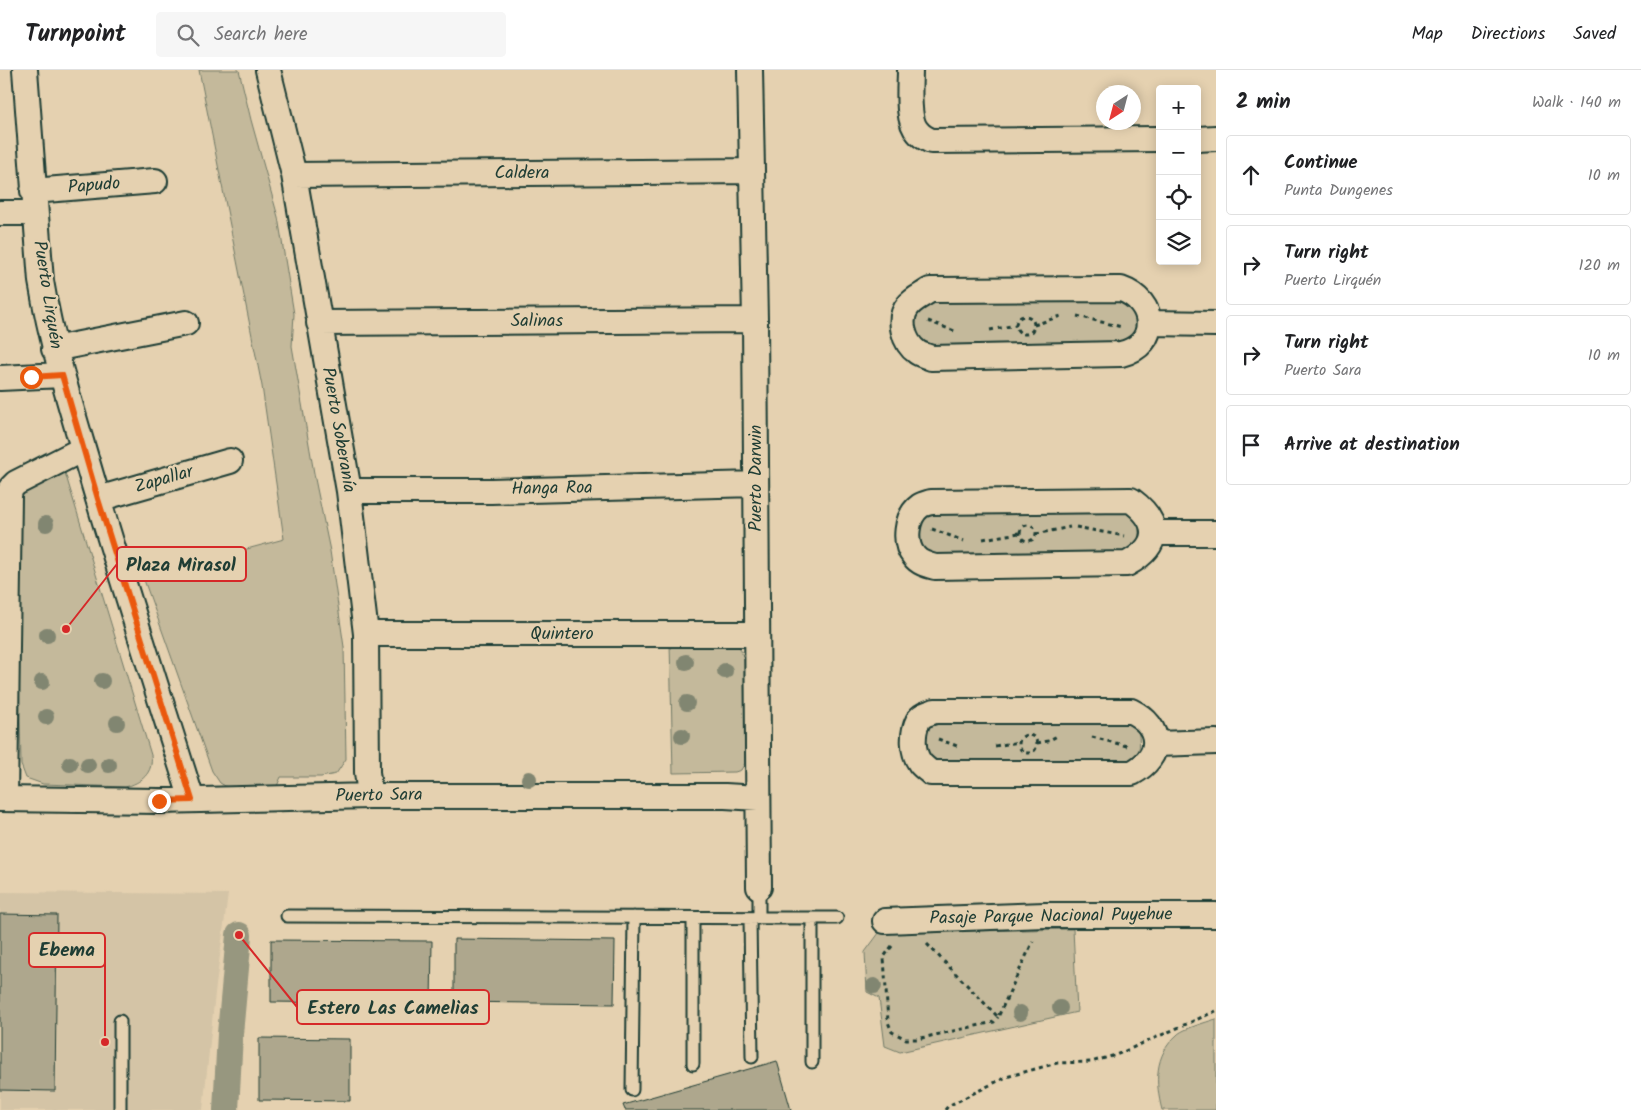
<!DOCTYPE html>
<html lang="en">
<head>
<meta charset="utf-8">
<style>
	:root { --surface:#fff; --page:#f6f6f6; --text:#202124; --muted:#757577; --line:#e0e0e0 }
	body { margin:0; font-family:Kalam,sans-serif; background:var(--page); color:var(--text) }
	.controls { position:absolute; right:15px; top:15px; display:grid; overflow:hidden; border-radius:5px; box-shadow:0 2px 12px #0003 }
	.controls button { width:45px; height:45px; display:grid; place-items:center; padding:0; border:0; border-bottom:1px solid var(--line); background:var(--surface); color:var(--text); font:25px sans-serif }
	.compass { position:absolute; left:1096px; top:15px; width:45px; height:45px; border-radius:50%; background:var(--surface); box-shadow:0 2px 12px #0003; rotate:216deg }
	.stop { position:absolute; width:15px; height:15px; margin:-11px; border:4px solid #ea580c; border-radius:50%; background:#fff }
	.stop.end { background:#ea580c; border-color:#fff; box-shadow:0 1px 5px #0008 }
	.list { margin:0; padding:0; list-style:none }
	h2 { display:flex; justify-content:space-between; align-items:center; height:65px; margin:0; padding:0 20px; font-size:21px }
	h2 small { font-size:16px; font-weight:400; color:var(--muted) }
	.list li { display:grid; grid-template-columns:32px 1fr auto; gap:15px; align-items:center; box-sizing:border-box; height:80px; margin:0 10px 10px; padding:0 10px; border:1px solid var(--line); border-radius:5px }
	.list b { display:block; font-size:19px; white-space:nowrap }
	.list p { margin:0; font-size:16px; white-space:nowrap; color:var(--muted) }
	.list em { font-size:16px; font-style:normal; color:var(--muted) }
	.icon { flex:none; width:28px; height:28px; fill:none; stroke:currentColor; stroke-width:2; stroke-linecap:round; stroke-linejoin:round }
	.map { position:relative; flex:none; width:1216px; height:1040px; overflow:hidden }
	header { display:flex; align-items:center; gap:30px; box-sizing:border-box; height:70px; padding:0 25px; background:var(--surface); border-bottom:1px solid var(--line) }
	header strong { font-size:24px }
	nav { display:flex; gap:28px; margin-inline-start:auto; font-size:18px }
	.search { width:350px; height:45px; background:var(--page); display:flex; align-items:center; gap:12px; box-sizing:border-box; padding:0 18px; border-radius:5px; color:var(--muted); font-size:19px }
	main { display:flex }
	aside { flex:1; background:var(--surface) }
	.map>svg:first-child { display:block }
</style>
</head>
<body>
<header>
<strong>Turnpoint</strong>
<div class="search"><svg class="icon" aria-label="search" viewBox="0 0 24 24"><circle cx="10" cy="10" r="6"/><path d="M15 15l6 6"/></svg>Search here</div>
<nav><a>Map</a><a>Directions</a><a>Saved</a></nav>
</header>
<main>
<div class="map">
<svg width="1216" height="1040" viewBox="0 0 1216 1040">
	<rect width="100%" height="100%" fill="#e5d1b0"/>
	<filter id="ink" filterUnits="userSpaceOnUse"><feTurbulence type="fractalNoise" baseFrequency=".02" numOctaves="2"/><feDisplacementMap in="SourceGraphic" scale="10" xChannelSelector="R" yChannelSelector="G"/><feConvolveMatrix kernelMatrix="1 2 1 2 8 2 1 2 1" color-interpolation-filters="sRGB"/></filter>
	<g filter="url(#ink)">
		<path fill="#d4c4a6" d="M 0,822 L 228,824 L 215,923 L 203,1040 L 0,1040 Z"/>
		<path fill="#c4b99b" stroke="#727b68" d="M 199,0 L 239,0 L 251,50 L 278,147 L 294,244 L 292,276 L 315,409 L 330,481 L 344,577 L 346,689 L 336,704 L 321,707 L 281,707 L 277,716 L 227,717 L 220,713 L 212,701 L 143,507 L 284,469 L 262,316 Z
			M 930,230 L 1117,230 C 1140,236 1140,256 1128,273 L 930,278 L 919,271 L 915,257 L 918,242 Z
			M 63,396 L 151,685 C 154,703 141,713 125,717 L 43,714 L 26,708 L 21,695 L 16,433 L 23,420 Z
			M 1126,440 L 1137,448 C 1140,462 1140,471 1132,483 L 926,485 L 916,470 L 919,450 L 927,442 Z
			M 670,573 L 731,573 L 740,578 L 744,589 L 745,693 L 741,700 L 735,702 L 673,703 Z
			M 1125,649 L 1138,659 C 1140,671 1141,682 1134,692 L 930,693 L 922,666 L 930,652 Z
			M 1073,859 L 1077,942 L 900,982 L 885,976 L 879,928 L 867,922 L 865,882 L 879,863 Z
			M 1216,949 L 1216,1040 L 1162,1040 C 1155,1013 1154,985 1177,965 C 1182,959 1207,952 1216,949 Z"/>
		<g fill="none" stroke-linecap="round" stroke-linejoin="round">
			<path stroke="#97977f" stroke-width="26" d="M 226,1040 L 230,964 L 239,865"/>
		</g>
		<path fill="#aea78d" stroke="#1f3d34" d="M 0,844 L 57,845 L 55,1021 L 0,1020 Z
			M 454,869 L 615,871 L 614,934 L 454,932 Z
			M 271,870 L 432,871 L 431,934 L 271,932 Z
			M 259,968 L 350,969 L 350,1031 L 259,1030 Z
			M 777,991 L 791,1040 L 625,1040 L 623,1035 Z"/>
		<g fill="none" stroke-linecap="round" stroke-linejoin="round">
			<g stroke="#1f3d34" stroke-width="15">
				<path id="service" d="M 759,817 L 759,848
					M 287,846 L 837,848
					M 693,848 L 693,994
					M 750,848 L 752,987
					M 120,951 L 120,1040
					M 812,992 L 812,849
					M 632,1020 L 634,847"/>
			</g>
			<g stroke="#1f3d34" stroke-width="28">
				<path id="minor" d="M 25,0 L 41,211 C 52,277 72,340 91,405 C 123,514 158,622 192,730
					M 268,0 L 294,105 L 349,421 L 366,564 L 367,702 L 370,726
					M 750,0 L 755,250 L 759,817
					M 910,0 C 910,16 906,50 918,62 C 921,66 927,69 931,71 L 1160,69
					M 1197,69 L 1216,68
					M 294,105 L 751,101
					M 33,121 L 155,111
					M 0,143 L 35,143
					M 1121,219 C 1156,231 1160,275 1121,284 L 931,288 C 927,286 921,285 917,282 C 904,273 897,249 908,236 C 913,229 923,225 930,220 Z
					M 319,253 L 755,250
					M 1150,253 L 1216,254
					M 54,279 L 186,253
					M 0,308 L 62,305
					M 349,421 L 491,421 L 756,414
					M 98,429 L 230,391
					M 1131,430 C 1162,453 1160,476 1127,494 L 935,497 C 927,495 919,493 914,486 C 903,473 906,446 920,436 C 923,434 928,433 931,432 Z
					M 1154,463 L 1216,463
					M 366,564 L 757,564
					M 935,641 L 1131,641 C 1163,657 1163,686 1132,703 L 931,703 C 928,700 923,697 920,693 C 912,682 912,663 918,651 C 921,645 929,643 935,641 Z
					M 1156,674 L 1216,672
					M 0,729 L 159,731 L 370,726 L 725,726 L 758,728
					M 5,729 L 9,425 L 11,418 L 16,413 L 83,379
					M 885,851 L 1045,845 L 1216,845"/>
			</g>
			<path stroke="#1f3d34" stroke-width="3" stroke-dasharray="4 4" stroke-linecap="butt" d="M 1077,246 L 1122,257
				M1016 255a9 9 0 1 1 18 0a9 9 0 1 1-18 0Z
				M 928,251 L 957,262
				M 1034,255 L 1064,245
				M 990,260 L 1016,255
				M1020 463a8 8 0 1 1 16 0a8 8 0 1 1-16 0Z
				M 1076,457 L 1124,466
				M 932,459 L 964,471
				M 1036,464 L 1070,457
				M 983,469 L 1019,463
				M1019 674a9 9 0 1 1 18 0a9 9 0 1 1-18 0Z
				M 1092,667 L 1127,676
				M 938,669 L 960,677
				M 1037,673 L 1048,671 L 1057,666
				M 995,676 L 1019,672
				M 927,874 L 998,947 L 1033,871
				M 892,876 L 884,887 L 888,952 L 892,962 L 906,969 L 917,969 L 994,952 L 998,947
				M 945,1040 L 948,1036 L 1006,1007 L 1057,993 L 1091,992 L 1116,985 L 1216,941"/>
			<use href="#service" stroke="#e5d1b0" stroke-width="11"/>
			<use href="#minor" stroke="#e5d1b0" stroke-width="24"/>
		</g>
		<g fill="#818671">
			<circle cx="46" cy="454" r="8"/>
			<circle cx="47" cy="565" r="8"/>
			<circle cx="686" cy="592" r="8"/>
			<circle cx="725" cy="601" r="8"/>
			<circle cx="102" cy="611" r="8"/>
			<circle cx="42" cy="612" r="8"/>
			<circle cx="687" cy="633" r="8"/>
			<circle cx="46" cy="647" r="8"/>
			<circle cx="117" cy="653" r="8"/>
			<circle cx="682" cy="666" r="8"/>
			<circle cx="70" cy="694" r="8"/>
			<circle cx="88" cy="695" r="8"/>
			<circle cx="109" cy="695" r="8"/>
			<circle cx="529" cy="709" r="8"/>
			<circle cx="874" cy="916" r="8"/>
			<circle cx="1060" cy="938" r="8"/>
			<circle cx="1020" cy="943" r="8"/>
		</g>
	</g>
	<g fill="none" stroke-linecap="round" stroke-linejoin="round" filter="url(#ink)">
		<path stroke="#ea580c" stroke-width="6" d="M 31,307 L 62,305 L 98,429 L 192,730 L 159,731"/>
	</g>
	<g text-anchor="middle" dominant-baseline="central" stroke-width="5" stroke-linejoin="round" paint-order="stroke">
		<g font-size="18" fill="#1f3d34" stroke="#e5d1b0">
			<text x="522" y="103">Caldera</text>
			<text transform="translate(94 116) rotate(-5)">Papudo</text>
			<text transform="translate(47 225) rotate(81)">Puerto Lirquén</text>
			<text x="537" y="251">Salinas</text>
			<text transform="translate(338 360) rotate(80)">Puerto Soberanía</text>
			<text transform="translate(756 408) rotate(-90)">Puerto Darwin</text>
			<text transform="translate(164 410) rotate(-16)">Zapallar</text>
			<text transform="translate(552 419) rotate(-1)">Hanga Roa</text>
			<text x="562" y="564">Quintero</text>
			<text transform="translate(379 726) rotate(-1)">Puerto Sara</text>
			<text transform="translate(1051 847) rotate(-1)">Pasaje Parque Nacional Puyehue</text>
		</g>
	</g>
	<path fill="none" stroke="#d62828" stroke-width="2" d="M66 559L117 494M105 972L105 880M239 865L297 937"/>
	<g fill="#d62828" stroke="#e5d1b0" stroke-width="2">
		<circle cx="66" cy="559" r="5"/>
		<circle cx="105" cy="972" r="5"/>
		<circle cx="239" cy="865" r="5"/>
	</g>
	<g fill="#e5d1b0" stroke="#d62828" stroke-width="2">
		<rect x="117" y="477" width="129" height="34" rx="5"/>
		<rect x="29" y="863" width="76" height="34" rx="5"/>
		<rect x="297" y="920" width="192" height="34" rx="5"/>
	</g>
	<g font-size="19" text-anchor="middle" font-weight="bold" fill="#1f3d34">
		<text x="181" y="501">Plaza Mirasol</text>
		<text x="67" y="886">Ebema</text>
		<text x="393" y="944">Estero Las Camelias</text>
	</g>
</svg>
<div class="controls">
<button>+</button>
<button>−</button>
<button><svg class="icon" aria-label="locate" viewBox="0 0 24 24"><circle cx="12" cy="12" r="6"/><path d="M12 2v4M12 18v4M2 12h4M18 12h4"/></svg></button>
<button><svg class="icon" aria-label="layers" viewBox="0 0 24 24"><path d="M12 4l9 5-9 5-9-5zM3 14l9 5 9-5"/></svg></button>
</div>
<svg class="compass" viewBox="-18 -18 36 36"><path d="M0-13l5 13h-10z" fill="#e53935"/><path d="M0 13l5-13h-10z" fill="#757577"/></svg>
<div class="stop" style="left:31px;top:307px"></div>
<div class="stop end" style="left:159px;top:731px"></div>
</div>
<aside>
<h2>2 min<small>Walk · 140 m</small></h2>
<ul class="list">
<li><svg class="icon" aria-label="ahead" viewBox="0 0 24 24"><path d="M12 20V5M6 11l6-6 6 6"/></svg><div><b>Continue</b><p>Punta Dungenes</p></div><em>10 m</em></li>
<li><svg class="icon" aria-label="right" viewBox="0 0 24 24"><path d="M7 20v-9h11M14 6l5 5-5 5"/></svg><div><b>Turn right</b><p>Puerto Lirquén</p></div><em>120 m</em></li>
<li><svg class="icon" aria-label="right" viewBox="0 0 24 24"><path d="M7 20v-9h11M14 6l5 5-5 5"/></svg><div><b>Turn right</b><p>Puerto Sara</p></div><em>10 m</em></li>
<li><svg class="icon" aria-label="arrive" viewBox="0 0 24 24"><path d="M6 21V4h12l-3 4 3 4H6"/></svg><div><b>Arrive at destination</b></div></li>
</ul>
</aside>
</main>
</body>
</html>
